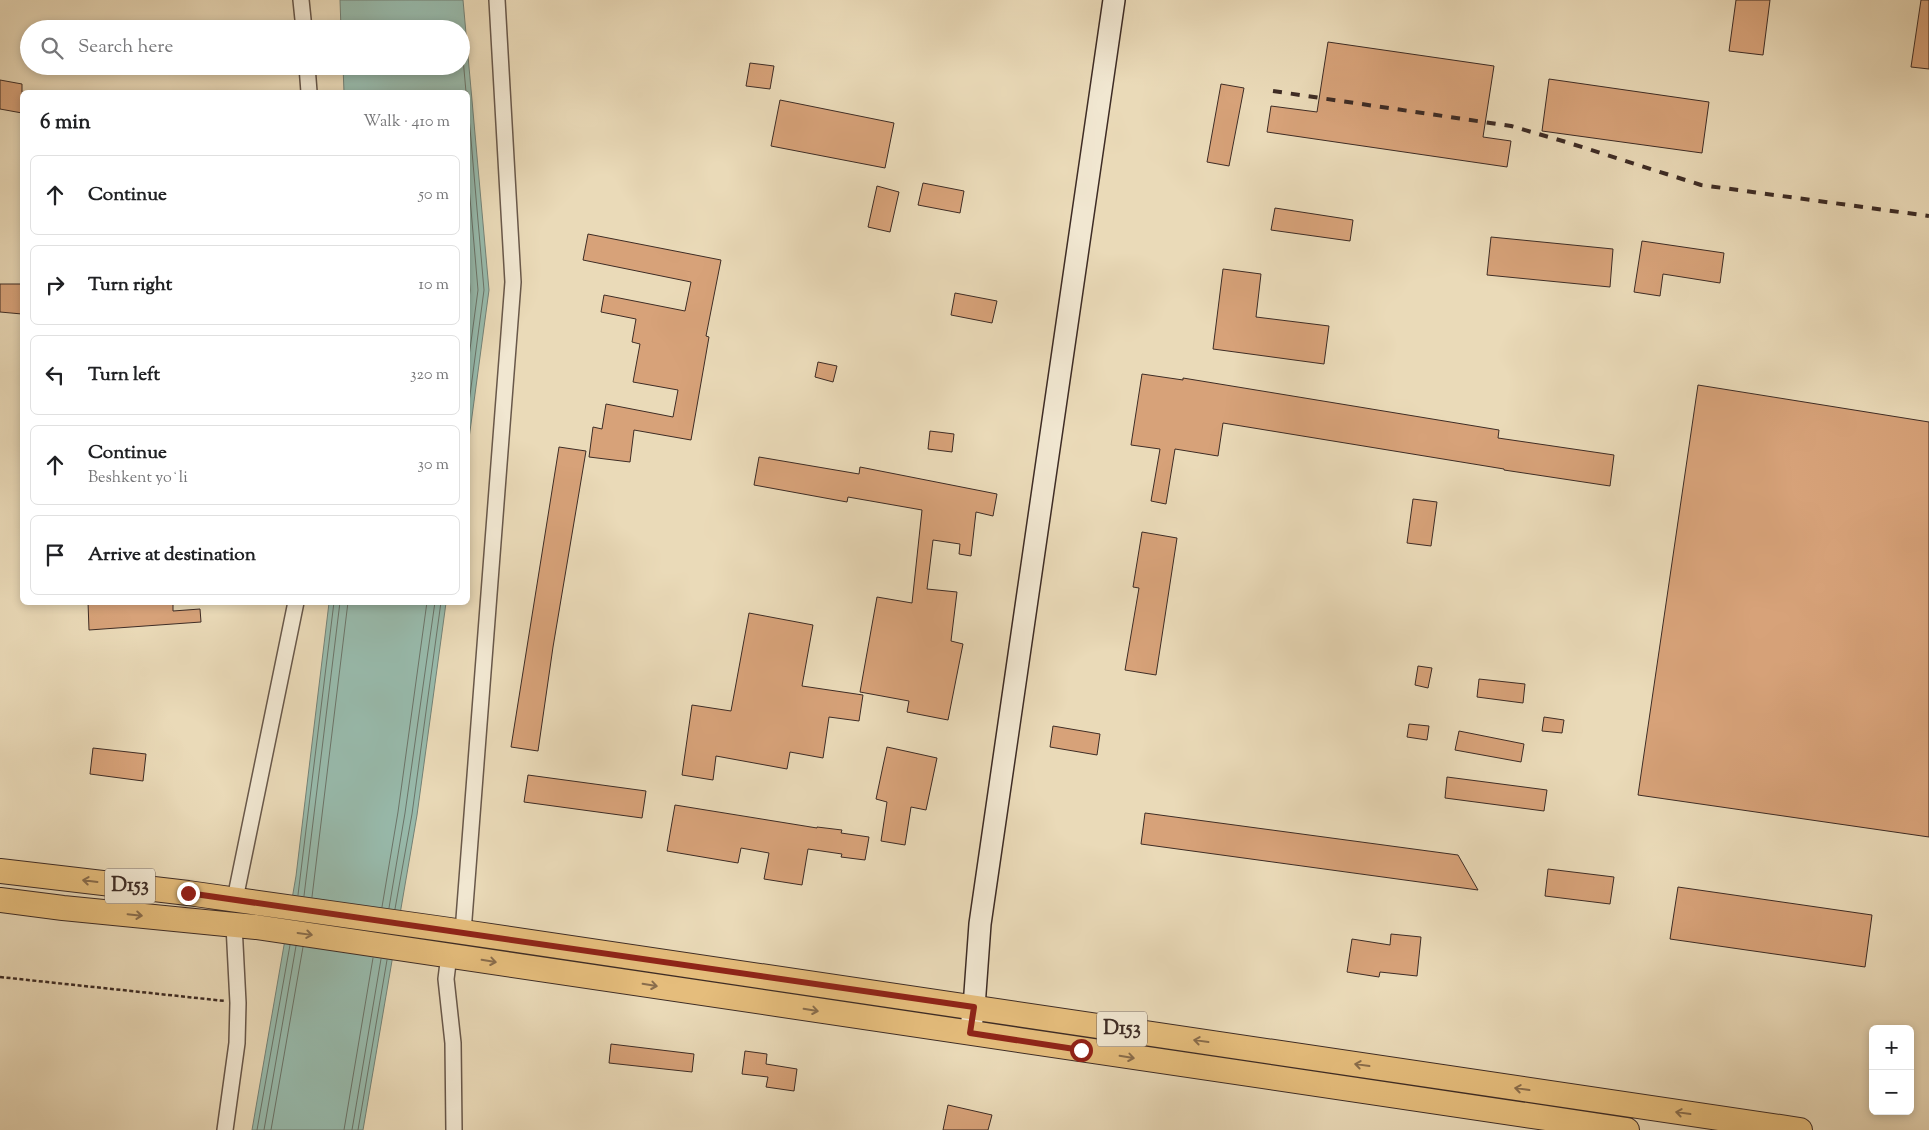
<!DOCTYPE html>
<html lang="en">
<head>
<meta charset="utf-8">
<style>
	:root { --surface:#fff; --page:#f2f2f2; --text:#202124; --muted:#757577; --line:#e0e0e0 }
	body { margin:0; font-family:"Sorts Mill Goudy",serif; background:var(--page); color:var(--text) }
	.controls { position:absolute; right:15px; bottom:15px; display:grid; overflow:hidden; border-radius:8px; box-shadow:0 2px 8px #0003 }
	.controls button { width:45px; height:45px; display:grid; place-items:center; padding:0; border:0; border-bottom:1px solid var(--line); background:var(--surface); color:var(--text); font:25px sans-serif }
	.stop { position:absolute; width:15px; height:15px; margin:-11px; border:4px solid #8f2418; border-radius:50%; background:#fff }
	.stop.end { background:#8f2418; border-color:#fff; box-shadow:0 1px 5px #0008 }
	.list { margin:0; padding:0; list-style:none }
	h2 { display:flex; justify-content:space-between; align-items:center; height:65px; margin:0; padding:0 20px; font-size:21px }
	h2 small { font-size:16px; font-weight:400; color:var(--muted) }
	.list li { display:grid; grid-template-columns:32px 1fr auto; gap:15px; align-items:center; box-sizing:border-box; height:80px; margin:0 10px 10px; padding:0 10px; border:1px solid var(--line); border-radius:8px }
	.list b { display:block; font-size:19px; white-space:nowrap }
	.list p { margin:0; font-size:16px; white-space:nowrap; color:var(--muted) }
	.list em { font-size:16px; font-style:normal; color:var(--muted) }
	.icon { flex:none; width:28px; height:28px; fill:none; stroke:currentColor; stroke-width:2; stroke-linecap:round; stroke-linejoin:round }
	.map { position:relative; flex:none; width:1929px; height:1130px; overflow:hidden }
	.search { position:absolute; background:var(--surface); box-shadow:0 2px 8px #0003; left:20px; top:20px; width:450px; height:55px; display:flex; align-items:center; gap:12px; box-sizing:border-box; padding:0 18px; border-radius:28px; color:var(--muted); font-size:19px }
	.panel { position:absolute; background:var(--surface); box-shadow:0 2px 8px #0003; left:20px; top:90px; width:450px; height:515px; border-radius:8px }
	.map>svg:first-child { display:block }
</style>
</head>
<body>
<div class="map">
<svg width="1929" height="1130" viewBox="0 0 1929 1130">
	<rect width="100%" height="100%" fill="#eadab8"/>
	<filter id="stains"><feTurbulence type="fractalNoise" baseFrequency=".004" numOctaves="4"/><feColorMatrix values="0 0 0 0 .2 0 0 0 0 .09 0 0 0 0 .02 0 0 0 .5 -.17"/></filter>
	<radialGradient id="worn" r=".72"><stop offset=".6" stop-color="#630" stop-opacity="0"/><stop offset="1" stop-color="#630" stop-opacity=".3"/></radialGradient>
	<path fill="#98bbad" stroke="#748277" d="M 340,0 L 463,0 L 489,290 L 468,446 L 468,92 L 344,92 L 343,66 L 461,66 L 461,29 L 341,29 Z
		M 329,603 L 446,603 L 417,815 L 363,1130 L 252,1130 L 296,876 Z"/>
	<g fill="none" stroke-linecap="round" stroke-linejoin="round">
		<path stroke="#6b7469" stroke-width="1" d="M 461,36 L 466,92
			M 468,105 L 484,290 L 468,410
			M 468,175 L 478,290 L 468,364
			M 468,259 L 470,290 L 468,309
			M 298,895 L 334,602
			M 304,896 L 340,602
			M 312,897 L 348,602
			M 382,907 L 398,812 L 427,602
			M 389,908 L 405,813 L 435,602
			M 395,909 L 412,814 L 441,602
			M 257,1130 L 290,945
			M 264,1130 L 296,946
			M 271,1130 L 303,947
			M 344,1130 L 373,958
			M 352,1130 L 381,959
			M 358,1130 L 387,960"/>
	</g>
	<path fill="#d7a279" stroke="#3e2c25" d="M 1736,0 L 1770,0 L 1763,55 L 1729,51 Z
		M 1921,0 L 1929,0 L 1929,69 L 1911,67 Z
		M 1328,42 L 1494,66 L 1483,137 L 1511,141 L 1507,167 L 1267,132 L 1271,106 L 1317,112 Z
		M 750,63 L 774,66 L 770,89 L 746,86 Z
		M 1549,79 L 1709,102 L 1702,153 L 1542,131 Z
		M 0,80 L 22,84 L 22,113 L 0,109 Z
		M 1221,84 L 1244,88 L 1229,166 L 1207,162 Z
		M 780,100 L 894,123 L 885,168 L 771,146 Z
		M 923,183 L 964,191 L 960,213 L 918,205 Z
		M 877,186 L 899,192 L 890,232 L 868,227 Z
		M 1275,208 L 1353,220 L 1350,241 L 1271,230 Z
		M 588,234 L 721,260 L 706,336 L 709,337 L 691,440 L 634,430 L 630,462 L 589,457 L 593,427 L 602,429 L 606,404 L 673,417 L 678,390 L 633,382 L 640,344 L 632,342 L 636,319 L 601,312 L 604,295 L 685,311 L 691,282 L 583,260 Z
		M 1491,237 L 1613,249 L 1610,287 L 1487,275 Z
		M 1642,241 L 1724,253 L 1720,283 L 1663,274 L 1660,296 L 1634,292 Z
		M 1223,269 L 1261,274 L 1256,317 L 1329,326 L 1324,364 L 1213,349 Z
		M 0,284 L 22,284 L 22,314 L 0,312 Z
		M 955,293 L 997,301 L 992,323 L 951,315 Z
		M 818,362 L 837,366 L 833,382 L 815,377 Z
		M 1142,374 L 1183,380 L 1183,378 L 1499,430 L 1498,438 L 1614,455 L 1610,486 L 1504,470 L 1504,469 L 1223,423 L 1218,456 L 1175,449 L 1166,504 L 1151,501 L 1160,449 L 1131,445 Z
		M 1698,385 L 1929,422 L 1929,837 L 1638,795 Z
		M 930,431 L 954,434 L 952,452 L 928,449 Z
		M 559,447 L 586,451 L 553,647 L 538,751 L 511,747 Z
		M 759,457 L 859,474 L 860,467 L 997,494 L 993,516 L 976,512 L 971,556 L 959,554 L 960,544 L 933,540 L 927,589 L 957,592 L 951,641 L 963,644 L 948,720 L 907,712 L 909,701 L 860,692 L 877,597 L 912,603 L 922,510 L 848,497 L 847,502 L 754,485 Z
		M 1413,499 L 1437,502 L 1431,546 L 1407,543 Z
		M 1142,532 L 1177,538 L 1156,675 L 1125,670 L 1139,588 L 1133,587 Z
		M 88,602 L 173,602 L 173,611 L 200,609 L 201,622 L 89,630 Z
		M 749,613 L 813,625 L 802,686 L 863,695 L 859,721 L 829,717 L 823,758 L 790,752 L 787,769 L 716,756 L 713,780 L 682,775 L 692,705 L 731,711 Z
		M 1418,666 L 1432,668 L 1428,688 L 1415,685 Z
		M 1479,679 L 1525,684 L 1523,703 L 1477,697 Z
		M 1544,717 L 1564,720 L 1562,733 L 1542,731 Z
		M 1409,724 L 1429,726 L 1427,740 L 1407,737 Z
		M 1053,726 L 1100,734 L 1097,755 L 1050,747 Z
		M 1459,731 L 1524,744 L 1521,762 L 1455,750 Z
		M 887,747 L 937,758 L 926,810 L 911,807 L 905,845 L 881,841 L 887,802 L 876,799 Z
		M 93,748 L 146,754 L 143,781 L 90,774 Z
		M 528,775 L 646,791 L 642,818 L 524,802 Z
		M 1447,777 L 1547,790 L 1544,811 L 1445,798 Z
		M 675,805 L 817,828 L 817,827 L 842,830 L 841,833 L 869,837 L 865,860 L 841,857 L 842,854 L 808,849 L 802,885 L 764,879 L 769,853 L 741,848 L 738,863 L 667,851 Z
		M 1145,813 L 1458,855 L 1478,890 L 1141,844 Z
		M 1548,869 L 1614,877 L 1610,904 L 1545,896 Z
		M 1678,887 L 1872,915 L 1865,967 L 1670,939 Z
		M 1391,934 L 1421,937 L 1417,976 L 1380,972 L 1379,977 L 1347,972 L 1352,939 L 1390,945 Z
		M 611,1044 L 694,1054 L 692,1072 L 609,1063 Z
		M 745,1051 L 767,1054 L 766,1064 L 797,1069 L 794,1091 L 766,1087 L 768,1077 L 742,1074 Z
		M 948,1105 L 992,1115 L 988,1130 L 943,1130 Z"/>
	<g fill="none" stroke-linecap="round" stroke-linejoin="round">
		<g stroke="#69584a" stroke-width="18">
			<path id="street" d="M 301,0 L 304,29
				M 307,66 L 309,92
				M 235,899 L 296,602
				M 463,932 L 513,282 L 497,0
				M 449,955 L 446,979 L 453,1043 L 454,1130
				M 225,1130 L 237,1043 L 238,1003 L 234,925"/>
		</g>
		<g stroke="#3e2c25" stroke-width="24">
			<path id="secondary" d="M 970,1033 L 974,1007 L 980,924 L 1114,0"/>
		</g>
		<g stroke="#3e2c25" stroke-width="26">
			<path id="primary" d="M 0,871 L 188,893 L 443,929 L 1800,1130
				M 0,900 L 63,908 L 256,927 L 1627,1130"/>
		</g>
		<path stroke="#3e2c25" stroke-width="2.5" stroke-dasharray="4 2.5" stroke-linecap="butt" d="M 0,977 L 225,1001"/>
		<use href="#street" stroke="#f1e7d1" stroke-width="15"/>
		<use href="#secondary" stroke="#f1e7d1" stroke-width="21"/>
		<use href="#primary" stroke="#e5bd7c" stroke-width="24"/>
		<path stroke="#3e2c25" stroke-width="4" stroke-dasharray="9 9" stroke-linecap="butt" d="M 1273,91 L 1511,126 L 1566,142 L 1701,185 L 1929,216"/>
	</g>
	<defs><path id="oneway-shaft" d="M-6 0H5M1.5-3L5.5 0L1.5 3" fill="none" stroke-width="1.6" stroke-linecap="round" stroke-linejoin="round" transform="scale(1.25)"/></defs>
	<g stroke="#896d4c">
		<use href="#oneway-shaft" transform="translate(90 881) rotate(-173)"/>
		<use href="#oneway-shaft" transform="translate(135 915) rotate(6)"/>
		<use href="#oneway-shaft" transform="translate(305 934) rotate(8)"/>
		<use href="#oneway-shaft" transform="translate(489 961) rotate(9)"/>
		<use href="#oneway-shaft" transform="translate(650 985) rotate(9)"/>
		<use href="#oneway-shaft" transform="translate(811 1010) rotate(9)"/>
		<use href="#oneway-shaft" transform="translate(1201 1041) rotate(-172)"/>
		<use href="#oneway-shaft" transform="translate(1127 1057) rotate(9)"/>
		<use href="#oneway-shaft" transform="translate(1362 1065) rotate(-172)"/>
		<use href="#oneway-shaft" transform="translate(1522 1089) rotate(-172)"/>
		<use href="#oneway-shaft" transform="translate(1683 1113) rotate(-172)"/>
	</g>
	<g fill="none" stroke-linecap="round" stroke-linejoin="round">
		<path stroke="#8f2418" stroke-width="6" d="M 188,893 L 974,1007 L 970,1033 L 1081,1050"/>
	</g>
	<g text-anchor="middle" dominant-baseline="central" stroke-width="4" stroke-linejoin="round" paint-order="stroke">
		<g fill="#f1e7d1" stroke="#746459" stroke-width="1">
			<rect x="105" y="868.5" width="50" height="35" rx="4"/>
			<rect x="1097" y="1011.5" width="50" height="35" rx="4"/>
		</g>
		<g font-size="20" font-weight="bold" fill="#3e2c25">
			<text x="130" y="886">D153</text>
			<text x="1122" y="1029">D153</text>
		</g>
	</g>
	<rect width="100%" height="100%" filter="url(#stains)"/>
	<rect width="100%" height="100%" fill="url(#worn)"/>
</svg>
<div class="controls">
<button>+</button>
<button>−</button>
</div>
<div class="stop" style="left:1081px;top:1050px"></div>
<div class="stop end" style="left:188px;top:893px"></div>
<div class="search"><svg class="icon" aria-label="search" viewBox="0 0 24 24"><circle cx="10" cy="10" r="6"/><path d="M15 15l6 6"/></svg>Search here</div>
<section class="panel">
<h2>6 min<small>Walk · 410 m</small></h2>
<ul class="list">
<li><svg class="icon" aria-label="ahead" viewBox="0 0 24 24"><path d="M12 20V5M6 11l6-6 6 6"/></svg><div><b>Continue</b></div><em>50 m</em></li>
<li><svg class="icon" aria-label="right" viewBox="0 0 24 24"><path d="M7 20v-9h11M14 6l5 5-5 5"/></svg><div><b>Turn right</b></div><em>10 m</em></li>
<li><svg class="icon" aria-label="left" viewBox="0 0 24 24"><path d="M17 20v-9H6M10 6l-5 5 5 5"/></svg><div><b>Turn left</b></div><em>320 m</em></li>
<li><svg class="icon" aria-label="ahead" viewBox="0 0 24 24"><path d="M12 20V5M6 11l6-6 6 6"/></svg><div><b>Continue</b><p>Beshkent yoʻli</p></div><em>30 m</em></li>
<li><svg class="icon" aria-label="arrive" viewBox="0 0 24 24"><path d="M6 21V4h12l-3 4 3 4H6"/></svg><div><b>Arrive at destination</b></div></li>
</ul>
</section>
</div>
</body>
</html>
